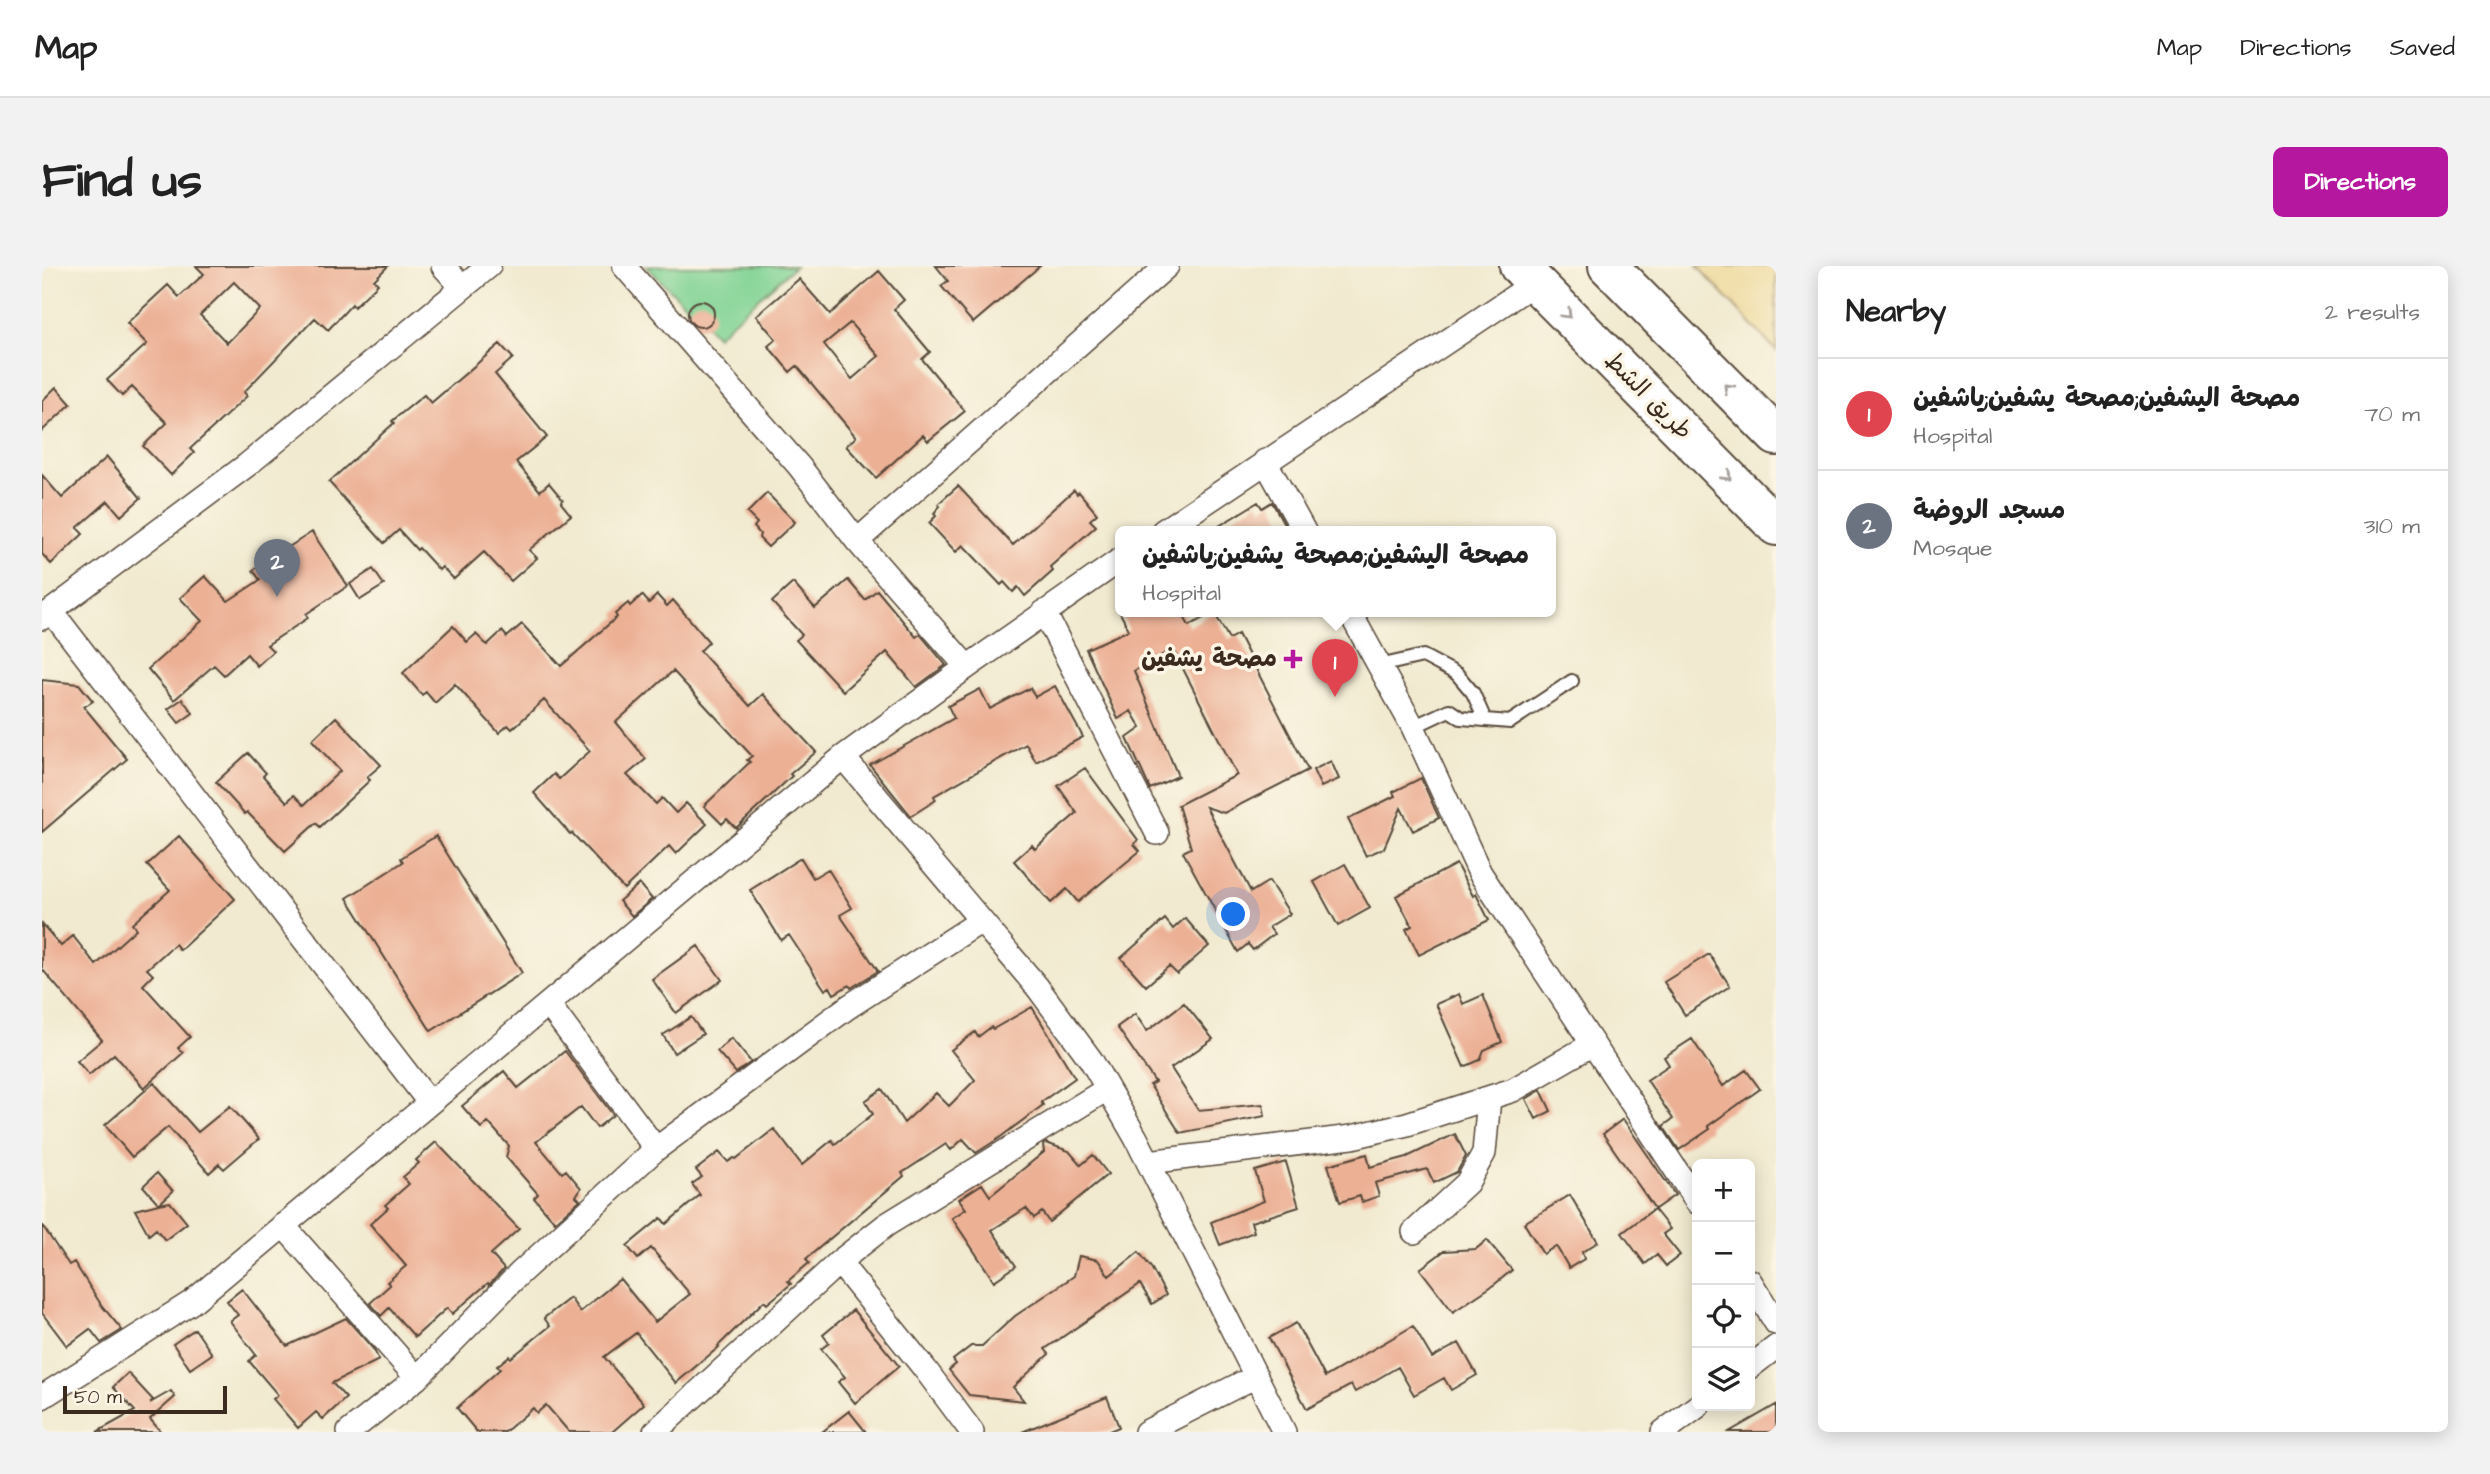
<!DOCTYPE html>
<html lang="en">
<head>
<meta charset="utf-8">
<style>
	:root { --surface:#fff; --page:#f2f2f2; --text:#222; --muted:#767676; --line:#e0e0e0; --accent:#b5179e }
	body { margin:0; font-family:"Architects Daughter","Playpen Sans Arabic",sans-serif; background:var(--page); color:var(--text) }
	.controls { position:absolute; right:21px; bottom:21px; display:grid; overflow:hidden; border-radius:10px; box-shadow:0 4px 18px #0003 }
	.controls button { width:63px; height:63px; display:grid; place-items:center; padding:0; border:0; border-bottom:2px solid var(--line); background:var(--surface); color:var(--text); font:35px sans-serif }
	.scale { position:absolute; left:21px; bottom:18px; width:164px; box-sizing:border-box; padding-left:7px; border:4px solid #3b2a1e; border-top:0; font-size:19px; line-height:24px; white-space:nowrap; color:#3b2a1e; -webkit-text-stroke:5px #fcf5e5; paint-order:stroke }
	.you { position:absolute; left:1192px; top:649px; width:24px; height:24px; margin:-18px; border:5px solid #fff; border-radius:50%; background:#1a73e8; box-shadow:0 0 0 10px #1a73e833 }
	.badge { display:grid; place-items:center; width:46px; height:46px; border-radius:50%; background:var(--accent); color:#fff; font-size:23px; font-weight:700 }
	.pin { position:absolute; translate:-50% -58px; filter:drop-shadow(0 2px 4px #0008) }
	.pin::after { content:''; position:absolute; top:37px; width:24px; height:21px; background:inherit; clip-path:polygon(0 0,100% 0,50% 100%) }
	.popup { position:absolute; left:1073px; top:260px; width:441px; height:91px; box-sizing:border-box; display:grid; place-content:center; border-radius:10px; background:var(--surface); filter:drop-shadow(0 2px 5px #0005); font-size:23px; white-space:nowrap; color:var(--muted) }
	.popup b { font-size:26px; color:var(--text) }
	.popup::after { content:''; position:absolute; left:50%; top:100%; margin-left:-14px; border:14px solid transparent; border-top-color:var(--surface) }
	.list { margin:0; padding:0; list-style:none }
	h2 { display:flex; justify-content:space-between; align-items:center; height:91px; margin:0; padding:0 28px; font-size:30px }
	h2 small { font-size:23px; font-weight:400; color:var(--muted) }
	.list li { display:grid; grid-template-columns:46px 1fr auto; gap:21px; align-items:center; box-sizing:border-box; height:112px; padding:0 28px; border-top:2px solid var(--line) }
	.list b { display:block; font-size:26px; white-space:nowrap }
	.list p { margin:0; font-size:23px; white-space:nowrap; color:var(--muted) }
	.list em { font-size:23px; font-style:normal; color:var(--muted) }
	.icon { flex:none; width:38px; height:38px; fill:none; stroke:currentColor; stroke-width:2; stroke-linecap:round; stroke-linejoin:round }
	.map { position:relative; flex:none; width:1734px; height:1166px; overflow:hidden; border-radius:10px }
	header { display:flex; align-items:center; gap:42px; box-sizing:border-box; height:98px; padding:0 35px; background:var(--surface); border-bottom:2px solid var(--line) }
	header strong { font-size:33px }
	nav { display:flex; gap:38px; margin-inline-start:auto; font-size:24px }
	.intro { display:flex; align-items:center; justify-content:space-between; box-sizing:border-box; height:168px; padding:0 42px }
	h1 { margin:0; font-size:49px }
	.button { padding:18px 32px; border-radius:10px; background:var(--accent); color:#fff; font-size:24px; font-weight:700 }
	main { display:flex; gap:42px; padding:0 42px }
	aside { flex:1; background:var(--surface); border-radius:10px; box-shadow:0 4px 18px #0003 }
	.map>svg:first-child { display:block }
</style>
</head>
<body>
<header>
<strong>Map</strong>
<nav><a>Map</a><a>Directions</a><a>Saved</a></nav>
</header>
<div class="intro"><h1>Find us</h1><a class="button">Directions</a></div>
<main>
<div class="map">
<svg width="1734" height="1166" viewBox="0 0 1734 1166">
	<rect width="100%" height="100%" fill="#fcf5e5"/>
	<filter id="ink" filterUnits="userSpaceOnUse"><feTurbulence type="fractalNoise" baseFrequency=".0143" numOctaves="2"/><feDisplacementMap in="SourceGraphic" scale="14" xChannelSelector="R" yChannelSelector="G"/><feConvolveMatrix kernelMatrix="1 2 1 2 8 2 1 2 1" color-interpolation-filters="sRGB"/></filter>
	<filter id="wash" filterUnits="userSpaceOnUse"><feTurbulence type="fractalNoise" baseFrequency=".00686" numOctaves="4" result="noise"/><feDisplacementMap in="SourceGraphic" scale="28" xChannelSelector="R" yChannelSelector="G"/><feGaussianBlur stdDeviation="1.57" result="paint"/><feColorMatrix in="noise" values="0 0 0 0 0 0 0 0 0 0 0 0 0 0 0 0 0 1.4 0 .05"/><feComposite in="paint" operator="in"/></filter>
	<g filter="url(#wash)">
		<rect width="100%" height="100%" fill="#f1ead0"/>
		<path fill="#81d394" stroke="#5e7e59" stroke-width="2" d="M 604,0 L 753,0 L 675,70 Z"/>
		<path fill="#eeda9e" stroke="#94825e" stroke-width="2" d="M 1655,0 L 1734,0 L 1734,85 Z"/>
		<g id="blocks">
			<path fill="#ecb095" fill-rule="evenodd" d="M 154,0 L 346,0 L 332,14 L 336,18 L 312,41 L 310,38 L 286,64 L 273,52 L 202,126 L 205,130 L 148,183 L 152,187 L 129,209 L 101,180 L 125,157 L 90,121 L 80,130 L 65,114 L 105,78 L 85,57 L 126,19 L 137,31 L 162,8 ZM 192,16 L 218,43 L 185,77 L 158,49 Z
				M 894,0 L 998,0 L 931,57 L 899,20 L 906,15 Z
				M 837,5 L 862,34 L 852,43 L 888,86 L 880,93 L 923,145 L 886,175 L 881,169 L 834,212 L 804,180 L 814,171 L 755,100 L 748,106 L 726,80 L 734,73 L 714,50 L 757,13 L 788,48 ZM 808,57 L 837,90 L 810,113 L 782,78 Z
				M646 48a13 13 0 1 1 26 0a13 13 0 1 1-26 0Z
				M 458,78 L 471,92 L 453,108 L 505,171 L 474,196 L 498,225 L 507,217 L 521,234 L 519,237 L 529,249 L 487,284 L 495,292 L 469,315 L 442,286 L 412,313 L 400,301 L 397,304 L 377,282 L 375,284 L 357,264 L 342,277 L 287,216 L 352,157 L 350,155 L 382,129 L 389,137 Z
				M 14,121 L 29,138 L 0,165 L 0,135 Z
				M 65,191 L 99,232 L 79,250 L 66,235 L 35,262 L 41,268 L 9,298 L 0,288 L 0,209 L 20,232 Z
				M 916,220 L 971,279 L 1032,224 L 1035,228 L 1037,226 L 1055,248 L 1048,254 L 1054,260 L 1008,301 L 1011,305 L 983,330 L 976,321 L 971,326 L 962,316 L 959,319 L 921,279 L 914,286 L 887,257 L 894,250 L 892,247 L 898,240 L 896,238 Z
				M 725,227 L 753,256 L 726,281 L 717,272 L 718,268 L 712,261 L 715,257 L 705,247 Z
				M 1216,236 L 1220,242 L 1230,236 L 1246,265 L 1169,265 Z
				M 270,266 L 306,320 L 264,348 L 266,352 L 225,379 L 231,385 L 215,400 L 205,388 L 182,409 L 172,399 L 132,434 L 106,403 L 160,355 L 138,332 L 163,310 L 186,335 L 218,314 L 211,304 Z
				M 331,303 L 342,319 L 318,334 L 308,318 Z
				M 806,314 L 823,334 L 835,324 L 874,371 L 878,368 L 904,399 L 874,421 L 845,386 L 801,425 L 754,374 L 760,369 L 730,336 L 751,317 L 773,342 Z
				M 600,329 L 607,337 L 615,329 L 625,340 L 631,334 L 667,376 L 658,385 L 708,440 L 721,428 L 774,486 L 748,508 L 750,510 L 694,562 L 685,553 L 680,558 L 662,540 L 708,496 L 705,494 L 710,490 L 631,405 L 574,456 L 604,493 L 585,509 L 614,538 L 620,532 L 634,547 L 644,537 L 665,558 L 634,588 L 627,580 L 582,623 L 530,567 L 528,568 L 492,527 L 512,508 L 517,513 L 548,485 L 502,434 L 470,463 L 466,459 L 457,467 L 413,418 L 393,437 L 384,426 L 380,429 L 361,407 L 411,360 L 425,376 L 434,368 L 445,379 L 460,365 L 465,371 L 480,358 L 519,400 L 575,351 L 573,348 L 586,337 L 588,340 Z
				M 1077,345 L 1139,345 L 1147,360 L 1172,346 L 1187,373 L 1196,368 L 1266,504 L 1182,547 L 1164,541 L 1209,626 L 1227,615 L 1248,648 L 1227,661 L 1232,668 L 1211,684 L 1206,678 L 1196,686 L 1141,586 L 1149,582 L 1136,539 L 1195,509 L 1131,383 L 1092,405 L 1136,510 L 1108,523 L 1085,472 L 1099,462 L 1089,445 L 1076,453 L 1044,383 L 1087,364 Z
				M 0,414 L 37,418 L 51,435 L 42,441 L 85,493 L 0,566 Z
				M 1013,420 L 1041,471 L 994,496 L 984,478 L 892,530 L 894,534 L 869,550 L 828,499 L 912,452 L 906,440 L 938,423 L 948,443 L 988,422 L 993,431 Z
				M 140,433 L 151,447 L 137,457 L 126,443 Z
				M 294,451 L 339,499 L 325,511 L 328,514 L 278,561 L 274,557 L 243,585 L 205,546 L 203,548 L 174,516 L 206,487 L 224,507 L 221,510 L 245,536 L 252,529 L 262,539 L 298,505 L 270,474 Z
				M 1289,495 L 1297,513 L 1279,521 L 1271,504 Z
				M 1043,502 L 1096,574 L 1092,578 L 1098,585 L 1036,636 L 1025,623 L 1009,637 L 972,595 L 990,579 L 993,583 L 1035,547 L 1016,520 Z
				M 1379,512 L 1397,552 L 1371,565 L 1359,542 L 1342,582 L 1324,590 L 1306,553 L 1353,530 L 1351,526 Z
				M 137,570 L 193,633 L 138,684 L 133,678 L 105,703 L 111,709 L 101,719 L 148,771 L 136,782 L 141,787 L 102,822 L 72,788 L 47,809 L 35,795 L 60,774 L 0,703 L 0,658 L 19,680 L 31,670 L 54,699 L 94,663 L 90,658 L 128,624 L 105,599 Z
				M 394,570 L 480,707 L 389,765 L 305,632 L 361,596 L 359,592 Z
				M 759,592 L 771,612 L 786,603 L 810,642 L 798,649 L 836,705 L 809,722 L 807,719 L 792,728 L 788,721 L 783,724 L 747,669 L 739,674 L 708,624 Z
				M 1303,598 L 1328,642 L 1296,660 L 1272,616 Z
				M 1414,598 L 1431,630 L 1434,628 L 1447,654 L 1377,689 L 1364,663 L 1370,660 L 1354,630 Z
				M 597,618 L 610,633 L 590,650 L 577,635 Z
				M 1143,652 L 1167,680 L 1135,708 L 1127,700 L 1104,720 L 1079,692 L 1123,653 L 1131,663 Z
				M 656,680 L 680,714 L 634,747 L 610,713 Z
				M 1667,688 L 1688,720 L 1643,749 L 1622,716 Z
				M 1417,728 L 1421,738 L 1441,729 L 1460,776 L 1442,784 L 1438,794 L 1422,801 L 1394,738 Z
				M 1142,737 L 1171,773 L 1129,802 L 1156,844 L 1221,838 L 1223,850 L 1138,867 L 1108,819 L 1113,816 L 1075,761 L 1093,748 L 1105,765 Z
				M 990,741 L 1033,812 L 999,836 L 1001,839 L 956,873 L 934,887 L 921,873 L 909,884 L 904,878 L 860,907 L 862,910 L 764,993 L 767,997 L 746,1015 L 749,1018 L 725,1038 L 722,1035 L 676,1080 L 677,1081 L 634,1117 L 594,1067 L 562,1091 L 602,1138 L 570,1166 L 527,1166 L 504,1139 L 495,1147 L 491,1142 L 463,1166 L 435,1166 L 415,1142 L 458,1103 L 455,1100 L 467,1090 L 469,1092 L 508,1060 L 502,1052 L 528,1032 L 538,1046 L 578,1013 L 613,1056 L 648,1028 L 609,982 L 596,993 L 585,980 L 619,952 L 624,958 L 658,929 L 650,918 L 660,911 L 654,904 L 677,886 L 686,896 L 692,892 L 694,893 L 732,863 L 760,899 L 790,874 L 793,878 L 831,848 L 823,835 L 840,823 L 862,857 L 894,827 L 907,840 L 933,814 L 909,784 L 933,766 L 936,771 L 949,761 L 951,763 Z
				M 649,751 L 661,768 L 632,787 L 621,769 Z
				M 689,772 L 709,796 L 694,807 L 675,785 Z
				M 1650,773 L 1681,820 L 1704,804 L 1718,823 L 1666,860 L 1668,863 L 1637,884 L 1621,860 L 1631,853 L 1605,814 L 1627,799 L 1622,791 Z
				M 523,785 L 571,849 L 555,862 L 539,841 L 494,876 L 520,907 L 524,904 L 539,922 L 534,930 L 538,934 L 513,956 L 492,932 L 496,928 L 464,891 L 467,880 L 446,856 L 439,862 L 420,840 L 462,805 L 476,822 Z
				M 112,817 L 156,866 L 188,840 L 217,873 L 182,903 L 177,898 L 167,907 L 126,861 L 90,891 L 63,859 Z
				M 1499,824 L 1509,845 L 1494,853 L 1484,833 Z
				M 1581,853 L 1633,929 L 1613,943 L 1561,868 Z
				M 1413,868 L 1424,890 L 1415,906 L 1392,917 L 1385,903 L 1333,917 L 1337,930 L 1320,936 L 1318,930 L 1298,936 L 1286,899 L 1325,888 L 1328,901 L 1365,891 Z
				M 394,876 L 477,963 L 449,988 L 462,1003 L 447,1019 L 446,1017 L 410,1048 L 405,1042 L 373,1071 L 347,1042 L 339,1050 L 328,1037 L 348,1019 L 345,1016 L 364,1000 L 328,958 L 346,942 L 343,939 L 367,918 L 361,911 L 377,897 L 374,894 Z
				M 1004,877 L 1027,885 L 1039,899 L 1051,889 L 1066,908 L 1007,956 L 1000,946 L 992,952 L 984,942 L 950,964 L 974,1000 L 952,1015 L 910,952 L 924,943 L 917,933 L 940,918 L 948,930 L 1002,886 L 1001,879 Z
				M 1244,896 L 1257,941 L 1209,956 L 1212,966 L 1178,979 L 1169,956 L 1222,935 L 1213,905 Z
				M 115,907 L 131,925 L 117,938 L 128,936 L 145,957 L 123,974 L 114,963 L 107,969 L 93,944 L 117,938 L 101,920 Z
				M 1528,929 L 1556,976 L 1540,986 L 1542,993 L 1527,1002 L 1514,980 L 1501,988 L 1482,957 Z
				M 1612,943 L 1628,963 L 1621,968 L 1638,989 L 1624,1000 L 1615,989 L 1603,998 L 1580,967 Z
				M 0,959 L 27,999 L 32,996 L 60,1040 L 80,1064 L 59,1077 L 48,1063 L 25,1080 L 0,1047 Z
				M 1445,974 L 1470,1004 L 1453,1018 L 1411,1046 L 1378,1003 L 1402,985 L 1434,983 Z
				M 1097,986 L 1110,1003 L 1124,1029 L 1110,1038 L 1098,1018 L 1003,1083 L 1007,1088 L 971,1121 L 982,1135 L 927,1129 L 907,1104 L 914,1098 L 911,1094 L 929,1080 L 940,1080 L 973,1050 L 1032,1010 L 1037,990 L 1056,994 L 1067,1010 Z
				M 200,1023 L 245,1080 L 304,1052 L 332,1084 L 337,1094 L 290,1117 L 304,1132 L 281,1153 L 274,1146 L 256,1162 L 231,1133 L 236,1129 L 207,1095 L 214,1089 L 188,1055 L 196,1049 L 185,1035 Z
				M 811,1044 L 857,1100 L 813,1137 L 796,1116 L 803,1111 L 779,1083 L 787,1077 L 781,1069 Z
				M 1254,1057 L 1283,1111 L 1371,1060 L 1390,1092 L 1417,1077 L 1435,1109 L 1409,1124 L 1402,1112 L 1372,1129 L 1356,1101 L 1313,1126 L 1309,1119 L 1265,1143 L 1227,1072 Z
				M 153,1063 L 170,1088 L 148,1103 L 131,1078 Z
				M 86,1107 L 111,1134 L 108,1137 L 129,1125 L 133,1131 L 108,1153 L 119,1166 L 55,1166 L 93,1145 L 71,1121 Z
				M 1065,1131 L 1077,1161 L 1065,1166 L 980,1166 Z
				M 1734,1139 L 1734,1166 L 1687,1166 Z
				M 807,1145 L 824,1166 L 780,1166 Z"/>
		</g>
	</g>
	<g filter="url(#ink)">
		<use href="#blocks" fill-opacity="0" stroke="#564739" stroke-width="2"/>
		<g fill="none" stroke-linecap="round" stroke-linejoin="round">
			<g stroke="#564739" stroke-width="16">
				<path id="service" d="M 1337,400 L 1381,390 L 1415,408 L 1431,427 L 1443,454
					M 1371,461 L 1407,444 L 1419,452 L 1468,456 L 1530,415"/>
			</g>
			<g stroke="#564739" stroke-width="26">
				<path id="minor" d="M 401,0 L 420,21
					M 582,0 L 757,200 L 815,275 L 925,401
					M 1223,195 L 1262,265
					M 1121,265 L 1494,16
					M 815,275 L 1125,0
					M 1307,345 L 1371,461 L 1438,607 L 1655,936
					M 10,346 L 387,836
					M 1002,346 L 1115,567
					M 0,352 L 205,199 L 447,0
					M 801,491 L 996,722 L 1049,794 L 1094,872 L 1242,1166
					M 506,738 L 614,883
					M 1106,896 L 1310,871 L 1365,858 L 1471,824 L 1551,778
					M 241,959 L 375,1112
					M 1372,966 L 1425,917 L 1442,887 L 1447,832
					M 797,996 L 883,1103 L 930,1166
					M 1708,1015 L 1734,1057
					M 1708,1101 L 1734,1081
					M 0,1131 L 150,1036 L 801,491 L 925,401 L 1078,294
					M 307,1166 L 375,1112 L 478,1007 L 614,883 L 806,741 L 939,655
					M 613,1166 L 797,996 L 844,959 L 1065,823
					M 1104,1166 L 1214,1110
					M 1621,1166 L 1656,1140"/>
			</g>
			<g stroke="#564739" stroke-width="42">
				<path id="trunk" d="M 1477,0 L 1734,260
					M 1566,0 L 1734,170"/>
			</g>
			<use href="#service" stroke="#fff" stroke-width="12"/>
			<use href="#minor" stroke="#fff" stroke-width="23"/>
			<use href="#trunk" stroke="#fff" stroke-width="38"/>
		</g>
		<defs><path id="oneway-chevron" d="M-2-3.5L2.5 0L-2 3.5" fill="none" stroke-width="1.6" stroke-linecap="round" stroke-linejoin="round" transform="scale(1.75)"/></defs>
		<g stroke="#a79f9a">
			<use href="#oneway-chevron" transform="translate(1525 48) rotate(45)"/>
			<use href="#oneway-chevron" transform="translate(1686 122) rotate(-135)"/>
			<use href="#oneway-chevron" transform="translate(1685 210) rotate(45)"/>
		</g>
	</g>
	<path fill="#b5179e" stroke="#fcf5e5" stroke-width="2.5" d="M1247.5 382.5h7v7h7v7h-7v7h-7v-7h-7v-7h7z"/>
	<g text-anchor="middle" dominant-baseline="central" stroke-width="7" stroke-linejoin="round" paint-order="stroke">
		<g font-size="24" fill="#3b2a1e" stroke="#fcf5e5">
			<text transform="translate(1606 130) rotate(45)">طريق الشط</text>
		</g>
		<g font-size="24" font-weight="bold" fill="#3b2a1e" stroke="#fcf5e5" text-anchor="end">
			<text x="1235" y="393">مصحة يشفين</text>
		</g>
	</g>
</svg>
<div class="controls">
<button>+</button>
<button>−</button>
<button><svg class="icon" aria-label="locate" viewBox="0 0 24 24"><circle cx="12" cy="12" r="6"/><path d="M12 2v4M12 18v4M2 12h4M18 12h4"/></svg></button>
<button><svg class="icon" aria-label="layers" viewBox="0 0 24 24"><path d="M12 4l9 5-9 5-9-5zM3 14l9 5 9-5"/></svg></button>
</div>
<div class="scale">50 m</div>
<div class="you"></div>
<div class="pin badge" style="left:1293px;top:431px;background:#e0444e">1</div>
<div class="popup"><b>مصحة اليشفين;مصحة يشفين;ياشفين</b>Hospital</div>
<div class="pin badge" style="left:235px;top:331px;background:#6b7280">2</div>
</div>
<aside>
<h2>Nearby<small>2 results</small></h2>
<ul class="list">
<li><span class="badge" style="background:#e0444e">1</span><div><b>مصحة اليشفين;مصحة يشفين;ياشفين</b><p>Hospital</p></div><em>70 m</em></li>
<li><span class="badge" style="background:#6b7280">2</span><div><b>مسجد الروضة</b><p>Mosque</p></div><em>310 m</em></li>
</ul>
</aside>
</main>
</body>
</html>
